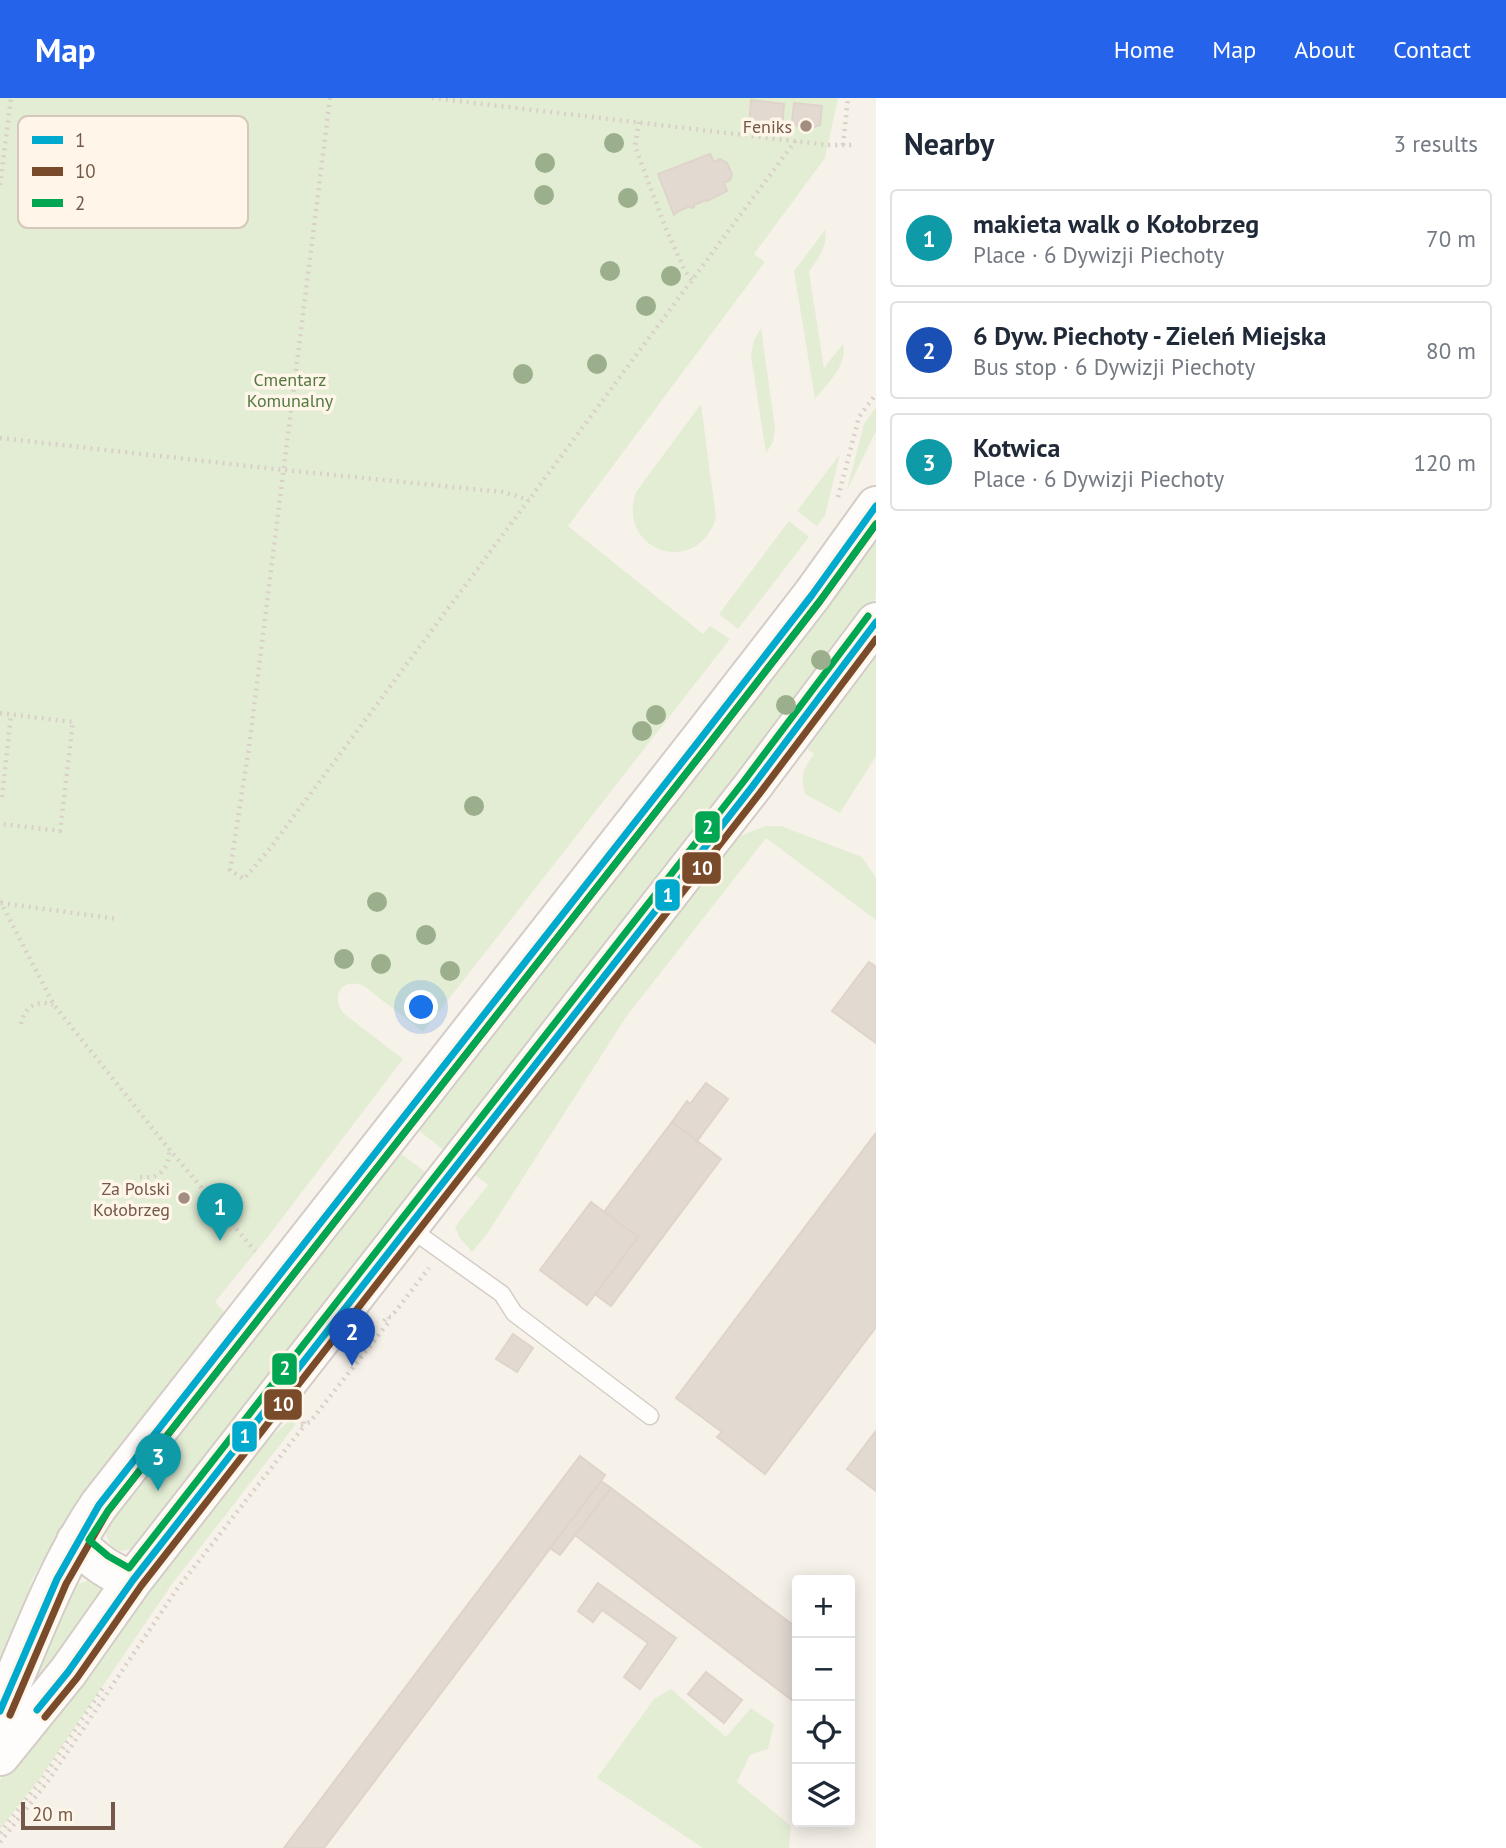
<!DOCTYPE html>
<html lang="en">
<head>
<meta charset="utf-8">
<style>
	:root { --surface:#fff; --page:#f2f2f3; --text:#1f2937; --muted:#747a83; --line:#e0e1e3; --accent:#2563eb }
	body { margin:0; font-family:"PT Sans",sans-serif; background:var(--page); color:var(--text) }
	.controls { position:absolute; right:21px; bottom:21px; display:grid; overflow:hidden; border-radius:7px; box-shadow:0 4px 18px #0003 }
	.controls button { width:63px; height:63px; display:grid; place-items:center; padding:0; border:0; border-bottom:2px solid var(--line); background:var(--surface); color:var(--text); font:35px sans-serif }
	.scale { position:absolute; left:21px; bottom:18px; width:94px; box-sizing:border-box; padding-left:7px; border:4px solid #745849; border-top:0; font-size:19px; line-height:24px; white-space:nowrap; color:#745849; -webkit-text-stroke:5px #fff6e9; paint-order:stroke }
	.you { position:absolute; left:422px; top:910px; width:24px; height:24px; margin:-18px; border:5px solid #fff; border-radius:50%; background:#1a73e8; box-shadow:0 0 0 10px #1a73e833 }
	.badge { display:grid; place-items:center; width:46px; height:46px; border-radius:50%; background:var(--accent); color:#fff; font-size:23px; font-weight:700 }
	.pin { position:absolute; translate:-50% -58px; filter:drop-shadow(0 2px 4px #0008) }
	.pin::after { content:''; position:absolute; top:37px; width:24px; height:21px; background:inherit; clip-path:polygon(0 0,100% 0,50% 100%) }
	.list { margin:0; padding:0; list-style:none }
	h2 { display:flex; justify-content:space-between; align-items:center; height:91px; margin:0; padding:0 28px; font-size:30px }
	h2 small { font-size:23px; font-weight:400; color:var(--muted) }
	.list li { display:grid; grid-template-columns:46px 1fr auto; gap:21px; align-items:center; box-sizing:border-box; height:98px; margin:0 14px 14px; padding:0 14px; border:2px solid var(--line); border-radius:7px }
	.list b { display:block; font-size:26px; white-space:nowrap }
	.list p { margin:0; font-size:23px; white-space:nowrap; color:var(--muted) }
	.list em { font-size:23px; font-style:normal; color:var(--muted) }
	.icon { flex:none; width:38px; height:38px; fill:none; stroke:currentColor; stroke-width:2; stroke-linecap:round; stroke-linejoin:round }
	.map { position:relative; flex:none; width:876px; height:1750px; overflow:hidden }
	header { display:flex; align-items:center; gap:42px; box-sizing:border-box; height:98px; padding:0 35px; background:var(--accent); color:#fff }
	header strong { font-size:33px }
	nav { display:flex; gap:38px; margin-inline-start:auto; font-size:24px }
	main { display:flex }
	aside { flex:1; background:var(--surface) }
	.map>svg:first-child { display:block }
</style>
</head>
<body>
<header>
<strong>Map</strong>
<nav><a>Home</a><a>Map</a><a>About</a><a>Contact</a></nav>
</header>
<main>
<div class="map">
<svg width="876" height="1750" viewBox="0 0 876 1750">
	<rect width="100%" height="100%" fill="#f6f1e9"/>
	<path fill="#e3edd4" d="M 0,0 L 838,0 L 825,60 L 754,156 L 765,164 L 568,428 L 703,536 L 710,528 L 730,541 L 423,934 L 364,888 C 343,879 330,896 343,915 L 403,961 L 267,1140 L 215,1204 L 227,1217 L 57,1437 L 32,1482 L 0,1579 Z
		M 825,132 C 828,149 818,160 809,174 L 824,270 L 843,246 C 848,267 827,286 815,301 L 794,173 Z
		M 761,230 L 775,330 L 773,344 L 766,355 L 751,258 L 754,242 Z
		M 701,306 L 716,420 C 697,480 616,454 636,394 Z
		M 876,309 L 876,333 L 847,392 L 864,326 Z
		M 840,356 L 825,417 L 817,428 L 797,413 Z
		M 789,423 L 809,439 L 738,531 L 719,516 Z
		M 876,439 L 876,500 L 446,1054 L 417,1031 Z
		M 876,557 L 876,658 L 840,715 L 805,696 C 800,677 803,671 814,656 L 805,649 Z
		M 765,728 L 781,728 L 862,759 L 876,780 L 876,822 L 766,740 L 626,919 L 487,1136 L 472,1154 L 460,1140 L 455,1129 L 488,1087 L 473,1075 L 728,746 L 738,739 Z
		M 399,1054 L 428,1076 L 132,1451 L 121,1453 L 111,1448 L 106,1437 L 108,1425 Z
		M 290,1322 L 296,1326 L 172,1486 L 41,1679 L 0,1731 L 0,1682 L 253,1355 Z
		M 88,1483 L 103,1493 L 34,1596 L 30,1586 L 78,1486 Z
		M 671,1591 L 726,1639 L 751,1610 L 774,1626 L 768,1651 L 750,1657 L 737,1684 L 791,1728 L 789,1750 L 703,1750 L 597,1680 L 654,1601 Z"/>
	<path fill="#e2d9d1" stroke="#dfd4cb" stroke-width="2" d="M 751,2 L 784,6 L 782,31 L 749,27 Z
		M 794,5 L 822,8 L 820,27 L 809,31 L 802,31 L 792,24 Z
		M 710,56 L 714,64 L 720,61 L 727,65 L 732,76 L 730,82 L 724,85 L 727,93 L 707,103 L 706,102 L 694,107 L 694,109 L 691,110 L 690,108 L 677,114 L 674,117 L 658,76 Z
		M 869,864 L 876,869 L 876,945 L 832,913 Z
		M 706,985 L 728,1001 L 697,1043 L 672,1024 L 687,1003 L 690,1006 Z
		M 672,1024 L 721,1061 L 611,1208 L 595,1196 L 638,1139 L 604,1114 Z
		M 876,1035 L 876,1229 L 765,1376 L 717,1339 L 722,1334 L 676,1300 Z
		M 591,1104 L 638,1139 L 587,1207 L 540,1172 Z
		M 513,1236 L 533,1250 L 517,1274 L 496,1261 Z
		M 876,1333 L 876,1393 L 847,1371 Z
		M 580,1358 L 605,1377 L 601,1383 L 324,1750 L 284,1750 Z
		M 601,1383 L 611,1390 L 560,1457 L 550,1450 Z
		M 611,1390 L 797,1530 L 797,1606 L 575,1437 Z
		M 598,1485 L 676,1540 L 640,1591 L 624,1579 L 648,1545 L 602,1512 L 593,1524 L 578,1513 Z
		M 706,1574 L 742,1602 L 724,1625 L 688,1596 Z"/>
	<g fill="none" stroke-linecap="round" stroke-linejoin="round">
		<g stroke="#d4cdc6" stroke-width="19">
			<path id="service" d="M 408,1129 L 502,1196 L 514,1215 L 650,1318"/>
		</g>
		<g stroke="#d4cdc6" stroke-width="42">
			<path id="tertiary" d="M 76,1443 C 92,1462 109,1475 133,1482
				M 0,1613 C 31,1543 56,1470 99,1407 L 698,644 L 812,497 L 876,408
				M 0,1658 L 68,1574 L 133,1482 L 752,689 L 876,524"/>
		</g>
		<path stroke="#d8d0c9" stroke-width="4.5" stroke-dasharray="2 5" stroke-linecap="butt" d="M 330,0 L 249,649 L 230,772 L 244,781 L 268,753 L 796,42
			M 432,0 L 828,47 L 852,47
			M 639,24 L 635,48 L 666,131 L 685,173 L 693,183
			M 843,47 L 848,0
			M 0,87 L 11,0
			M 0,340 L 284,372 L 503,394 L 529,402
			M 838,399 L 859,319 L 876,296
			M 0,615 L 73,624 L 60,733 L 2,726
			M 2,699 L 11,617
			M 0,803 L 54,907 L 169,1051 L 255,1153
			M 1,805 L 118,821
			M 21,926 C 24,909 37,901 53,907
			M 140,1079 C 159,1082 170,1070 169,1051
			M 384,1223 L 387,1219 L 391,1219 L 429,1170
			M 301,1327 L 310,1324 L 388,1225 L 389,1219
			M 0,1735 L 43,1680 L 103,1590
			M 0,1744 L 48,1683 L 177,1491 L 304,1328 L 304,1323"/>
		<use href="#service" stroke="#fefdfc" stroke-width="16"/>
		<use href="#tertiary" stroke="#fefdfc" stroke-width="38"/>
		<g stroke="#fff6e9" stroke-width="12">
			<path id="bus-1" d="M 37,1612 L 68,1574 L 133,1482 L 752,689 L 876,524
				M 0,1613 L 57,1481 L 99,1407 L 698,644 L 812,497 L 876,408"/>
		</g>
		<g stroke="#fff6e9" stroke-width="12">
			<path id="bus-2" d="M 10,1617 L 66,1486 L 108,1413 L 706,650 L 820,503 L 876,426
				M 45,1619 L 77,1580 L 141,1488 L 760,695 L 876,541"/>
		</g>
		<g stroke="#fff6e9" stroke-width="12">
			<path id="bus-3" d="M 868,518 L 744,683 L 129,1470 L 108,1458 L 89,1442 L 108,1413 L 706,650 L 820,503 L 876,426"/>
		</g>
		<use href="#bus-1" stroke="#00a9ce" stroke-width="7"/>
		<use href="#bus-2" stroke="#7a4b2a" stroke-width="7"/>
		<use href="#bus-3" stroke="#00a651" stroke-width="7"/>
	</g>
	<g fill="#9caf8d">
		<circle cx="614" cy="45" r="10"/>
		<circle cx="545" cy="65" r="10"/>
		<circle cx="544" cy="97" r="10"/>
		<circle cx="628" cy="100" r="10"/>
		<circle cx="610" cy="173" r="10"/>
		<circle cx="671" cy="178" r="10"/>
		<circle cx="646" cy="208" r="10"/>
		<circle cx="597" cy="266" r="10"/>
		<circle cx="523" cy="276" r="10"/>
		<circle cx="821" cy="562" r="10"/>
		<circle cx="786" cy="607" r="10"/>
		<circle cx="656" cy="617" r="10"/>
		<circle cx="642" cy="633" r="10"/>
		<circle cx="474" cy="708" r="10"/>
		<circle cx="377" cy="804" r="10"/>
		<circle cx="426" cy="837" r="10"/>
		<circle cx="344" cy="861" r="10"/>
		<circle cx="381" cy="866" r="10"/>
		<circle cx="450" cy="873" r="10"/>
	</g>
	<g fill="#a28e81" stroke="#fff6e9" stroke-width="2.5">
		<circle cx="806" cy="28" r="7"/>
		<circle cx="184" cy="1100" r="7"/>
	</g>
	<g text-anchor="middle" dominant-baseline="central" stroke-width="7" stroke-linejoin="round" paint-order="stroke">
		<g font-size="18" fill="#745849" stroke="#fff6e9" text-anchor="end">
			<text x="792" y="28">Feniks</text>
			<text x="170" y="1090">Za Polski<tspan x="170" dy="21">Kołobrzeg</tspan></text>
		</g>
		<g font-size="18" fill="#537942" stroke="#fff6e9">
			<text x="290" y="281">Cmentarz<tspan x="290" dy="21">Komunalny</tspan></text>
		</g>
	</g>
	<rect x="18" y="18" width="230" height="112" rx="10" fill="#fff6e9" stroke="#d5c7b9" stroke-width="2"/>
	<rect x="32" y="38" width="31" height="8" fill="#00a9ce"/>
	<rect x="32" y="69" width="31" height="9" fill="#7a4b2a"/>
	<rect x="32" y="101" width="31" height="8" fill="#00a651"/>
	<g font-size="19" fill="#745849">
		<text x="75" y="49">1</text>
		<text x="75" y="80">10</text>
		<text x="75" y="112">2</text>
	</g>
	<g stroke="#fff6e9" stroke-width="2.5">
		<rect x="694" y="712" width="27" height="34" rx="7" fill="#00a651"/>
		<rect x="681" y="753" width="41" height="34" rx="7" fill="#7a4b2a"/>
		<rect x="654" y="780" width="27" height="34" rx="7" fill="#00a9ce"/>
		<rect x="271" y="1254" width="27" height="34" rx="7" fill="#00a651"/>
		<rect x="263" y="1290" width="40" height="33" rx="7" fill="#7a4b2a"/>
		<rect x="231" y="1322" width="27" height="33" rx="7" fill="#00a9ce"/>
	</g>
	<g font-size="19" text-anchor="middle" font-weight="bold" fill="#fff">
		<text x="708" y="736">2</text>
		<text x="702" y="777">10</text>
		<text x="668" y="804">1</text>
		<text x="285" y="1277">2</text>
		<text x="283" y="1313">10</text>
		<text x="245" y="1345">1</text>
	</g>
</svg>
<div class="controls">
<button>+</button>
<button>−</button>
<button><svg class="icon" aria-label="locate" viewBox="0 0 24 24"><circle cx="12" cy="12" r="6"/><path d="M12 2v4M12 18v4M2 12h4M18 12h4"/></svg></button>
<button><svg class="icon" aria-label="layers" viewBox="0 0 24 24"><path d="M12 4l9 5-9 5-9-5zM3 14l9 5 9-5"/></svg></button>
</div>
<div class="scale">20 m</div>
<div class="you"></div>
<div class="pin badge" style="left:220px;top:1143px;background:#0f9aa8">1</div>
<div class="pin badge" style="left:352px;top:1268px;background:#1a4fb4">2</div>
<div class="pin badge" style="left:158px;top:1393px;background:#0f9aa8">3</div>
</div>
<aside>
<h2>Nearby<small>3 results</small></h2>
<ul class="list">
<li><span class="badge" style="background:#0f9aa8">1</span><div><b>makieta walk o Kołobrzeg</b><p>Place · 6 Dywizji Piechoty</p></div><em>70 m</em></li>
<li><span class="badge" style="background:#1a4fb4">2</span><div><b>6 Dyw. Piechoty - Zieleń Miejska</b><p>Bus stop · 6 Dywizji Piechoty</p></div><em>80 m</em></li>
<li><span class="badge" style="background:#0f9aa8">3</span><div><b>Kotwica</b><p>Place · 6 Dywizji Piechoty</p></div><em>120 m</em></li>
</ul>
</aside>
</main>
</body>
</html>
